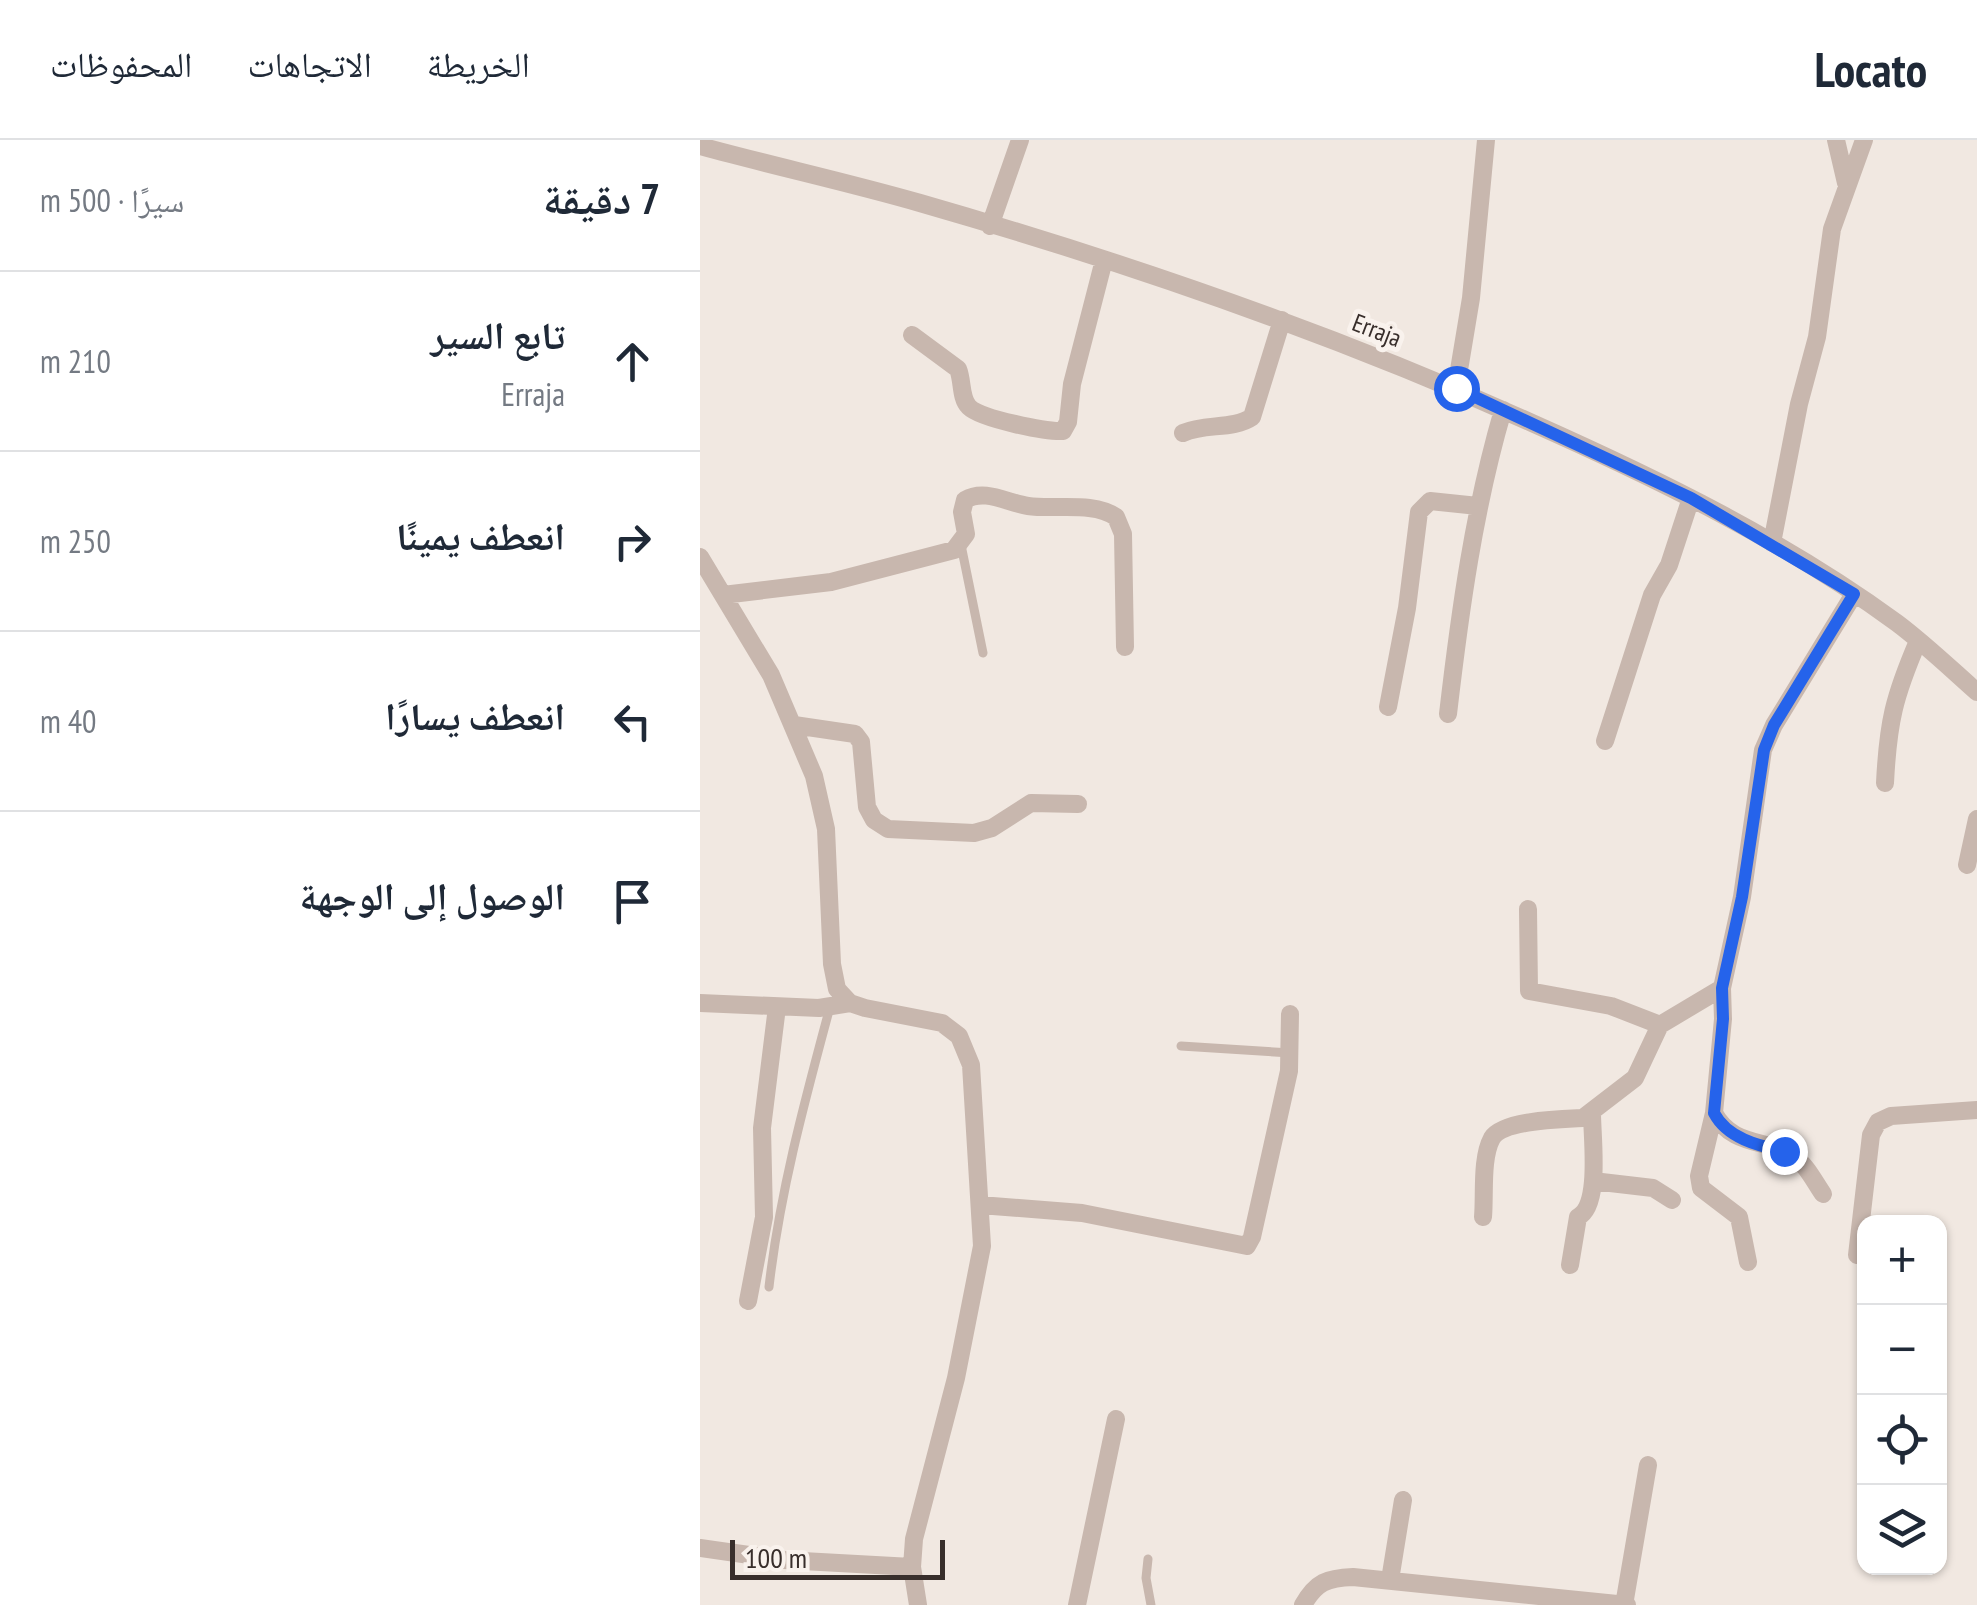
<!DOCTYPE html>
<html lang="ar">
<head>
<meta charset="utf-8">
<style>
	:root { --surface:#fff; --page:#f2f2f3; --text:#1f2937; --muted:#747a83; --line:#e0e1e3 }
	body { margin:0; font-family:"PT Sans Narrow","Noto Naskh Arabic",sans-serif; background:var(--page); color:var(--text); direction:rtl }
	.controls { position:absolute; right:30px; bottom:30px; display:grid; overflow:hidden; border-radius:20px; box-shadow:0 2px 8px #0004 }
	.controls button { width:90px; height:90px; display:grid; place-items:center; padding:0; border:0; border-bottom:2px solid var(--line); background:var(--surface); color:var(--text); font:50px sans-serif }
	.scale { position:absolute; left:30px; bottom:25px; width:215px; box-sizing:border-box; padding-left:10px; border:5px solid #382e2b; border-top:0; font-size:28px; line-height:35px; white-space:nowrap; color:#382e2b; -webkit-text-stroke:8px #f9f2ed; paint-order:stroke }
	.stop { position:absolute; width:30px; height:30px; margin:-22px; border:8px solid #2563eb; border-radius:50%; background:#fff }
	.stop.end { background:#2563eb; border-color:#fff; box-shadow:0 2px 10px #0008 }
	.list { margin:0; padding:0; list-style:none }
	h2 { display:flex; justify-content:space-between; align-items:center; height:130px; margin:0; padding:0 40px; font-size:42px }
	h2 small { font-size:32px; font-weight:400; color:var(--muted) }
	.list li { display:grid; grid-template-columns:65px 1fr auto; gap:30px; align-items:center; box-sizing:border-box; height:180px; padding:0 40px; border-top:2px solid var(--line) }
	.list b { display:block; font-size:38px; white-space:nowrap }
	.list p { margin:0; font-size:32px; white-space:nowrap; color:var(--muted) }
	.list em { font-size:32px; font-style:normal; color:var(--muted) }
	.icon { flex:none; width:55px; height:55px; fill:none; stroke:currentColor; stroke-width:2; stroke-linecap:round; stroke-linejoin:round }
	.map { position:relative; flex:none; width:1277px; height:1465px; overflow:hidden; direction:ltr }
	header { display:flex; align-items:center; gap:60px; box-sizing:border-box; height:140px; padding:0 50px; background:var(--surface); border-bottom:2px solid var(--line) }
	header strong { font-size:48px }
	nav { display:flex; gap:55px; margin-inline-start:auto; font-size:35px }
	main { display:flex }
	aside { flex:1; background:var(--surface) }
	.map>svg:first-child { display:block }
</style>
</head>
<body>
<header>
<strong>Locato</strong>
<nav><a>الخريطة</a><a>الاتجاهات</a><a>المحفوظات</a></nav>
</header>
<main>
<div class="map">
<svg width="1277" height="1465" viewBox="0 0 1277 1465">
	<rect width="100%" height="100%" fill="#f1e8e1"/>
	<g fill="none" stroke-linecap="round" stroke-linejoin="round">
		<path stroke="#c8b7ae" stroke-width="9" d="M 261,405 L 283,513
			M 481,906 L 591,913
			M 69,1147 C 80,1051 105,960 130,867
			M 448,1419 L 446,1438 L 451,1465"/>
		<path stroke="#c8b7ae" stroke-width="18" d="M 1136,0 L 1146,43
			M 0,6 C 73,26 147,42 220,63 C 429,123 634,194 832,283 C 958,339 1085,401 1197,483 C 1225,504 1251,529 1277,552
			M 290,86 L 320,0
			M 212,195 L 258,229 C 263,241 260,258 269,267 C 281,279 347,292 363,291 L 368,282 L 372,244 L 404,120
			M 756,248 L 771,158 L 786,0
			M 483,293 C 505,283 533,290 552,277 L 582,180
			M 1072,403 L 1099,264 L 1117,197 L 1132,89 L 1164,0
			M 0,417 L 71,535 L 114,636 L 126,689 L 132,824 L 137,849 L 150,863 L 165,868 L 242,883 L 259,896 L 271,925 L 282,1106 L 256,1238 L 214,1399 L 212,1427 L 218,1465
			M 23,455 L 131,442 L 254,410 L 266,394 L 262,372 L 265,360 C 285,348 307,363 328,366 C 355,370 393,361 416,377 L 423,394 L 425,507
			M 688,567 L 707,468 L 719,372 L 730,361 L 778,366
			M 748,574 C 760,471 774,369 803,270
			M 94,585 L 155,594 L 161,602 L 167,667 L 174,680 L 188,689 L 274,693 L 292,688 L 331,663 L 378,664
			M 905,601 L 952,455 L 969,425 L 991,358
			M 1185,643 C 1188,582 1194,557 1218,501
			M 1267,725 L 1277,679
			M 828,769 L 829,851 L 911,866 L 960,885
			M 1022,848 L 1023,879 L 1014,973 C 1032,1007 1067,999 1092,1015 C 1106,1024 1114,1041 1123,1054
			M 0,863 L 119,868 L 150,863
			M 1014,973 L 999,1036 L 1001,1048 L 1039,1077 L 1048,1122
			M 893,1041 L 953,1048 L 972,1060
			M 280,1065 L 382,1073 L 547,1106 L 552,1097 L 589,931 L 590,874
			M 783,1077 C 785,1054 781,1018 792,998 C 803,980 863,979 883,978 L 935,938 L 960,885 L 1022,848 L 1042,757 L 1063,610 L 1074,585 L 1154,454
			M 1157,1115 L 1171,995 L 1178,982 L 1191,976 L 1277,970
			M 870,1125 L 878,1077 C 901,1066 892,998 892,973
			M 48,1161 L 64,1077 L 62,988 L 77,867
			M 0,1408 L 84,1420 L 212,1427
			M 690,1440 L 703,1360
			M 377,1465 L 416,1279
			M 603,1465 C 616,1442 627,1438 653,1437 L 927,1465
			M 924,1465 L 948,1325"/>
	</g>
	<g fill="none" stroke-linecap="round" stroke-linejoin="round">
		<path stroke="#2563eb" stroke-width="12" d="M 756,248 L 991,358 L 1154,454 L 1074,585 L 1064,610 L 1042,757 L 1022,848 L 1023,879 L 1014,973 C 1027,998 1058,1006 1084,1011"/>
	</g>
	<g text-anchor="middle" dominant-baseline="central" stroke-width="10" stroke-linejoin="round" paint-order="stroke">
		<g font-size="25" fill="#382e2b" stroke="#f9f2ed">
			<text transform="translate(677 190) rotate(21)">Erraja</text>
		</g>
	</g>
</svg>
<div class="controls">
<button>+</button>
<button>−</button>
<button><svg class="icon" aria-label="locate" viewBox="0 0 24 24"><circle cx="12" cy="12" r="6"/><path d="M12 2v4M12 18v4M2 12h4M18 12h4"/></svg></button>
<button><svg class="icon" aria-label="layers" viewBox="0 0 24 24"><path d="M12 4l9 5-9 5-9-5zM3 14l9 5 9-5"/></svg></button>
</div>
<div class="scale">100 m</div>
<div class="stop" style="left:756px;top:248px"></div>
<div class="stop end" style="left:1084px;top:1011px"></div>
</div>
<aside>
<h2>7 دقيقة<small>سيرًا · 500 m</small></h2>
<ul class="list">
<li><svg class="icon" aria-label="ahead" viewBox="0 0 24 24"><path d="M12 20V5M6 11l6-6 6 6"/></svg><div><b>تابع السير</b><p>Erraja</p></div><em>210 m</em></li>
<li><svg class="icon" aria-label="right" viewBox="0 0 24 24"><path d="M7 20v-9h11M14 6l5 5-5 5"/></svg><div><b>انعطف يمينًا</b></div><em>250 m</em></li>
<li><svg class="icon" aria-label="left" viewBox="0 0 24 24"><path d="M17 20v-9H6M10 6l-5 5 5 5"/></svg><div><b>انعطف يسارًا</b></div><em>40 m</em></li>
<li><svg class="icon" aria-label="arrive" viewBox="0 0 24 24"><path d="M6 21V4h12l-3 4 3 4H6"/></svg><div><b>الوصول إلى الوجهة</b></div></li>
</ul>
</aside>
</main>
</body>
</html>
